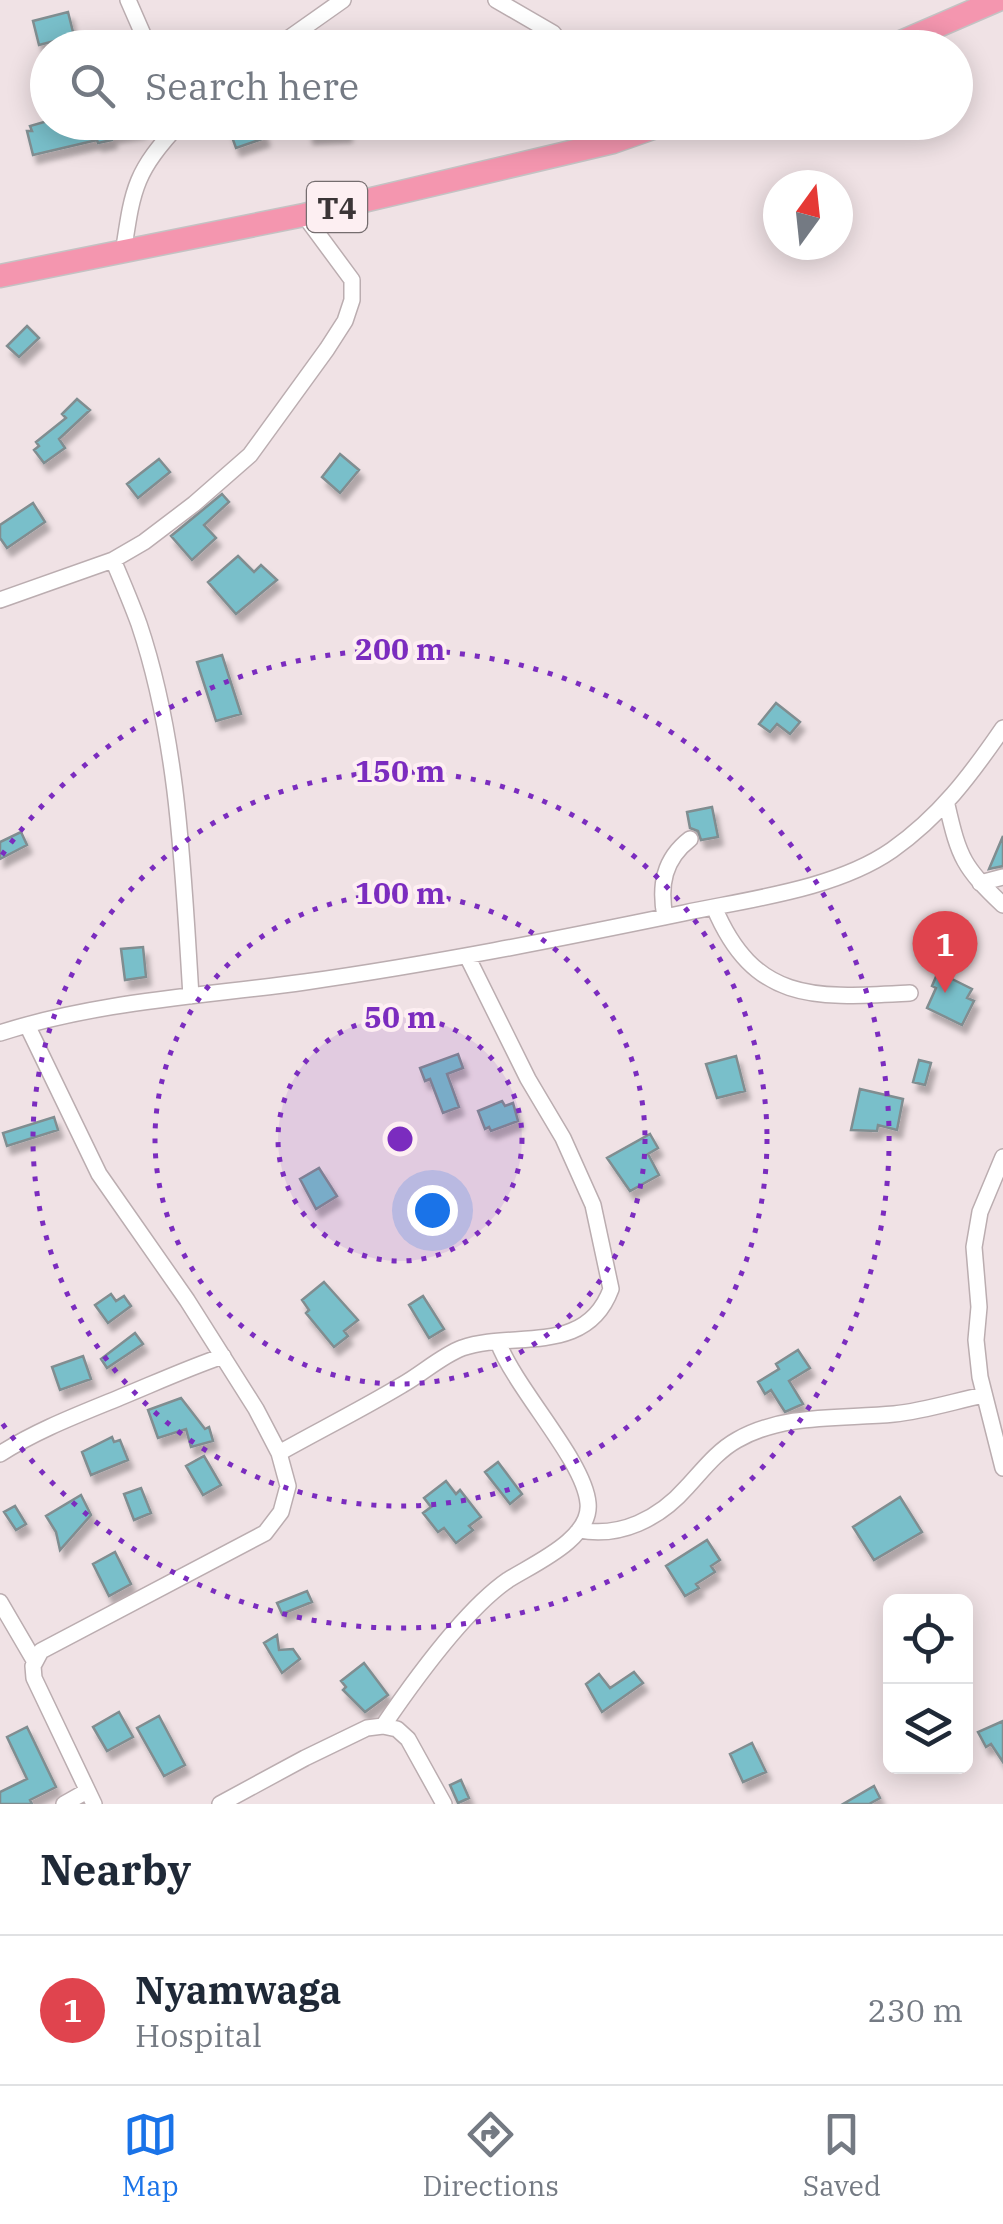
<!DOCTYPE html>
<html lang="en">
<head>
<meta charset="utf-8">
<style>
	:root { --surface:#fff; --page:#f6f6f7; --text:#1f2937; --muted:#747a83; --line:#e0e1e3; --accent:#1a73e8 }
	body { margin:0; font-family:"IBM Plex Serif",serif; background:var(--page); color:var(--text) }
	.controls { position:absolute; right:30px; bottom:30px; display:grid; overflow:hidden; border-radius:15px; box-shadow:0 5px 25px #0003 }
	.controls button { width:90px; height:90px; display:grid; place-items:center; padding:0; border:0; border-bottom:2px solid var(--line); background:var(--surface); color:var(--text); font:50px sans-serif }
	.compass { position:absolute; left:763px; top:170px; width:90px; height:90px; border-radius:50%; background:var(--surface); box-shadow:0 5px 25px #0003; rotate:15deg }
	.you { position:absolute; left:432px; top:1210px; width:35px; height:35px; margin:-25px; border:8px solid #fff; border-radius:50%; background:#1a73e8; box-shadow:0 0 0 15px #1a73e833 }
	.badge { display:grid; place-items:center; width:65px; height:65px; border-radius:50%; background:var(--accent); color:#fff; font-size:32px; font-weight:700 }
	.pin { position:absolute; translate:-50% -82px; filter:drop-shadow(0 2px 5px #0008) }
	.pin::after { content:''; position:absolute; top:52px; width:35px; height:30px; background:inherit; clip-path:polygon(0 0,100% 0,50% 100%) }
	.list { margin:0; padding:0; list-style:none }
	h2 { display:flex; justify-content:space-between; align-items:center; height:130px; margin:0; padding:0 40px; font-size:42px }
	h2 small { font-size:32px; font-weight:400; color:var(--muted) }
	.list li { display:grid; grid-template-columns:65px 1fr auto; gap:30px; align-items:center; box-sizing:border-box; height:150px; padding:0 40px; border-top:2px solid var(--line) }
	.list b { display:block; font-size:38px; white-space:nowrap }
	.list p { margin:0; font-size:32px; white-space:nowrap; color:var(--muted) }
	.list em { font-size:32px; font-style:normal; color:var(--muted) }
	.icon { flex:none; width:55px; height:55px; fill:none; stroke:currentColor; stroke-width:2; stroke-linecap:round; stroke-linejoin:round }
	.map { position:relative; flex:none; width:1003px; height:1804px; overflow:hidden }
	.search { position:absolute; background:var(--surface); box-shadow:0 5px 25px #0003; left:30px; right:30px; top:30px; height:110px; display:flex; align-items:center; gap:25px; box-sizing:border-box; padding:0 35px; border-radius:55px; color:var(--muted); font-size:38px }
	.sheet { height:280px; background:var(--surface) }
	nav { display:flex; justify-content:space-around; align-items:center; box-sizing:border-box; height:140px; border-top:2px solid var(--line); background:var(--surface); font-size:28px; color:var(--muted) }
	nav a { display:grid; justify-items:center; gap:5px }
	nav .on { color:var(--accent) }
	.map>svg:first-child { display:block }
</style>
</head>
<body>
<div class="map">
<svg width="1003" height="1804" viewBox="0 0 1003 1804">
	<defs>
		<filter id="shadow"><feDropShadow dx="4.5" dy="8" stdDeviation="2.5" flood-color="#0004"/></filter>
	</defs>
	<rect width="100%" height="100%" fill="#f0e2e5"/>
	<path fill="#79bfca" stroke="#808d90" stroke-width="2.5" filter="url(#shadow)" d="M 68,12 L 74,36 L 39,45 L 33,21 Z
		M 44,122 L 141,122 L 141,130 L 111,135 L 112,140 L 98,143 L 97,140 L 33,155 L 27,131 L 32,131 L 30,126 Z
		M 229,122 L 259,122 L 265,138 L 236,148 L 228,126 Z
		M 308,122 L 347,122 L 347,134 L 309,136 Z
		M 27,326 L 39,338 L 19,357 L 7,346 Z
		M 77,399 L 90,410 L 59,439 L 65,448 L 44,463 L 34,450 L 39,446 L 36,442 L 66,418 L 62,414 Z
		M 340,454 L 359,470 L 340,493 L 322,477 Z
		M 159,459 L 170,472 L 138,498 L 127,484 Z
		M 222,494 L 229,502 L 204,525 L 216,538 L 192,560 L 171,536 Z
		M 33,503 L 45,522 L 7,548 L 0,538 L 0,525 Z
		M 238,556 L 254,572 L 261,565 L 277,580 L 236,614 L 208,582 Z
		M 222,655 L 241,714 L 216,721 L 197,662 Z
		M 776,703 L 800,722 L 790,734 L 777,724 L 770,732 L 759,724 Z
		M 712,807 L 718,837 L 701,840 L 698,831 L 690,828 L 687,812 Z
		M 21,832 L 27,845 L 0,859 L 0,842 Z
		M 1003,836 L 1003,866 L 989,869 Z
		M 143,947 L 146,977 L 125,980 L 121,949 Z
		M 938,972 L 972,989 L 967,998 L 974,1001 L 962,1025 L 927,1008 L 936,988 L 932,986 Z
		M 458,1054 L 463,1068 L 447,1074 L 459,1107 L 443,1113 L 430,1079 L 425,1081 L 420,1068 Z
		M 736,1056 L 745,1091 L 717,1098 L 706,1064 Z
		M 919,1060 L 931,1063 L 925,1085 L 913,1082 Z
		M 860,1089 L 903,1099 L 897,1130 L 878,1125 L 877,1131 L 851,1130 Z
		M 502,1101 L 505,1106 L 513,1103 L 518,1121 L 491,1131 L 489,1127 L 485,1129 L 478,1111 Z
		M 54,1117 L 58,1130 L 7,1146 L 3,1133 Z
		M 650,1134 L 658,1148 L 648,1154 L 659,1175 L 630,1191 L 607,1158 Z
		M 319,1168 L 337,1196 L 316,1209 L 300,1179 Z
		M 324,1282 L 358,1320 L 344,1331 L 348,1336 L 334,1347 L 306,1313 L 309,1310 L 302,1300 Z
		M 111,1294 L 116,1301 L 124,1296 L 131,1306 L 108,1323 L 95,1305 Z
		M 423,1296 L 444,1329 L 429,1338 L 409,1305 Z
		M 135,1333 L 143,1344 L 107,1368 L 101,1359 Z
		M 798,1350 L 810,1368 L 789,1381 L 803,1404 L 785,1412 L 771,1390 L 765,1394 L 758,1382 L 779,1369 L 776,1364 Z
		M 83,1356 L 91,1379 L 60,1390 L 52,1367 Z
		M 181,1398 L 205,1429 L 209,1427 L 213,1441 L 191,1447 L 186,1429 L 158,1438 L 148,1410 Z
		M 112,1437 L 114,1442 L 120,1440 L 128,1460 L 91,1475 L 82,1452 Z
		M 204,1456 L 221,1485 L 203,1495 L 186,1466 Z
		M 498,1462 L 522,1494 L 510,1504 L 485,1472 Z
		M 446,1481 L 456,1494 L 460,1490 L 481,1517 L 469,1526 L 473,1530 L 456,1543 L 444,1528 L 438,1532 L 423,1513 L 431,1507 L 424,1498 Z
		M 141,1488 L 151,1513 L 134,1520 L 124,1494 Z
		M 81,1495 L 91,1515 L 60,1550 L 56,1532 L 46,1516 Z
		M 900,1497 L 922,1532 L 874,1560 L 853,1527 Z
		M 15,1506 L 26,1524 L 16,1530 L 4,1512 Z
		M 707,1540 L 720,1560 L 711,1566 L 715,1572 L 696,1584 L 699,1588 L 685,1596 L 666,1566 Z
		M 115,1552 L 131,1584 L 109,1596 L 93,1564 Z
		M 307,1591 L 312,1602 L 282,1614 L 277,1603 Z
		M 277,1635 L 279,1650 L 293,1649 L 300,1659 L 282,1673 L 264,1643 Z
		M 364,1663 L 388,1695 L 365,1712 L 343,1690 L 346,1687 L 341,1681 Z
		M 634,1672 L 643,1683 L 602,1712 L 586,1684 L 599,1674 L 610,1688 Z
		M 119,1712 L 133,1737 L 107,1751 L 93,1727 Z
		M 159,1716 L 185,1765 L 164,1776 L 137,1728 Z
		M 1003,1721 L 1003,1762 L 991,1744 L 986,1747 L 978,1732 Z
		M 27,1727 L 56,1787 L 30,1800 L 32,1804 L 0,1804 L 0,1792 L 27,1779 L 7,1737 Z
		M 752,1743 L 766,1772 L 743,1782 L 730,1754 Z
		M 461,1780 L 469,1798 L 458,1803 L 450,1785 Z
		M 874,1786 L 880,1798 L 869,1804 L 843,1804 Z"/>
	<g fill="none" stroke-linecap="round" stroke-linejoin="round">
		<g stroke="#bbadb0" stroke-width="18">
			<path id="minor" d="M 128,0 L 149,48
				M 496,0 L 553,33 L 565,48
				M 275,48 L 343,0
				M 605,122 L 613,142
				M 123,254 C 133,187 134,173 181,122
				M 113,560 C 122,581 131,602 139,624 C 179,743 183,872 191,996
				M 0,600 L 113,560 L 144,542 L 194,504 L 250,455 L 327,349 L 345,321 L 352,300 L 352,280 L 304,215
				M 947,805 C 959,858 964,868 1003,905
				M 980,883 L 1003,877
				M 714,907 C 755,1005 818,998 910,993
				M 665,917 C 659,885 664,859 690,839
				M 27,1025 L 99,1174 L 187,1300 L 256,1409 L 279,1453 L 288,1486 L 281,1512 L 265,1533 L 41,1651 L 33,1666 L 34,1678 L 94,1804
				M 0,1033 C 98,1001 204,996 305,982 C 432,964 558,939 684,913 C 750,899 836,889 892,850 C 940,816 970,776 1003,728
				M 1003,1157 L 980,1212 L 974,1247 L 979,1307 L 976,1340 L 980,1377 L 1003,1468
				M 279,1453 C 320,1430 362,1409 402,1385 C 422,1374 441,1356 462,1348 C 513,1330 586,1357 611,1289 L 593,1205 L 563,1138 L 528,1079 L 467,956
				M 0,1454 C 37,1430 80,1414 121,1397 C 155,1383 188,1368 223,1356
				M 579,1530 C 620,1538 659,1519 687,1487 C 702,1471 717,1451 737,1440 C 784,1413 842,1419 894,1414 C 924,1411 955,1401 984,1395
				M 0,1602 L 35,1662
				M 383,1726 C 413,1682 466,1609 508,1580 C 533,1564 592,1539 588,1503 C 584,1460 516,1390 498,1342
				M 64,1804 L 87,1791
				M 220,1804 L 305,1758 L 367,1728 L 383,1726 L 397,1729 L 408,1739 L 444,1804"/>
		</g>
		<g stroke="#c4c2c3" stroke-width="25">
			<path id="highway" d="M 887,48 L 998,0
				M 0,276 L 304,215 L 613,142 L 670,122"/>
		</g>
		<use href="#minor" stroke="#fff" stroke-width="15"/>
		<use href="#highway" stroke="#f496af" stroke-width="22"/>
	</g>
	<circle cx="400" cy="1139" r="122" fill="#7b2cbf" fill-opacity=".12"/>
	<g fill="none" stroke="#7b2cbf" stroke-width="5" stroke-dasharray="5 10">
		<circle cx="400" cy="1139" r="122"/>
		<circle cx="400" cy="1139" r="245"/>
		<circle cx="400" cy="1139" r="367"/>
		<path d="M2 855A489 489 0 1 1 2 1423"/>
	</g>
	<g text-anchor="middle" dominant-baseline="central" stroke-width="8" stroke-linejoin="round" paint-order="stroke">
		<rect fill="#fdeff2" stroke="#756d6f" stroke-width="2.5" x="307" y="182" width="60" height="50" rx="8"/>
		<g font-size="30" font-weight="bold" fill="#3b3537">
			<text x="337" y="207">T4</text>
		</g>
	</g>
	<circle cx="400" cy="1139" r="15" fill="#7b2cbf" stroke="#fdeff2" stroke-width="5"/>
	<g font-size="30" text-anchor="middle" font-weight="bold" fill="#7b2cbf" stroke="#fdeff2" stroke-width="8" stroke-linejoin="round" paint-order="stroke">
		<text x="400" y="660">200 m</text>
		<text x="400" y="782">150 m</text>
		<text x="400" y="904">100 m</text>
		<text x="400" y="1028">50 m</text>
	</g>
</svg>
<div class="controls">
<button><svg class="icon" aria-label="locate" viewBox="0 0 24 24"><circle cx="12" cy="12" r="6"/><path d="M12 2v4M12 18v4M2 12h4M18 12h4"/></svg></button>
<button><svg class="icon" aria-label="layers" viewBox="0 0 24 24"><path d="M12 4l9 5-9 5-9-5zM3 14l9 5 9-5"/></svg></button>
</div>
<svg class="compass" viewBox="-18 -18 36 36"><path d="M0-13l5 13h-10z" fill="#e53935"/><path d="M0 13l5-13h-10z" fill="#747a83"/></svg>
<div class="you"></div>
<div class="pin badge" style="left:945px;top:993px;background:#e0444e">1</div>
<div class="search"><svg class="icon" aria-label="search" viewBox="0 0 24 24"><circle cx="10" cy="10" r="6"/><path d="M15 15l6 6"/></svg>Search here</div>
</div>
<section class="sheet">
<h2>Nearby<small></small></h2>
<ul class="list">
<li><span class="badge" style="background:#e0444e">1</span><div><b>Nyamwaga</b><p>Hospital</p></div><em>230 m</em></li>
</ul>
</section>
<nav>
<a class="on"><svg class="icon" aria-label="map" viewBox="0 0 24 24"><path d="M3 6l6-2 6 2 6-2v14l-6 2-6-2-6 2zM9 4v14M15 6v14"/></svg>Map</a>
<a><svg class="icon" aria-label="directions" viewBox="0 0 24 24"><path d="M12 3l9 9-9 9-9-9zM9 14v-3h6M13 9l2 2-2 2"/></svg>Directions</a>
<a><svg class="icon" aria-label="saved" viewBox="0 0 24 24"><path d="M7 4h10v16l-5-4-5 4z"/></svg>Saved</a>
</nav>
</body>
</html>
